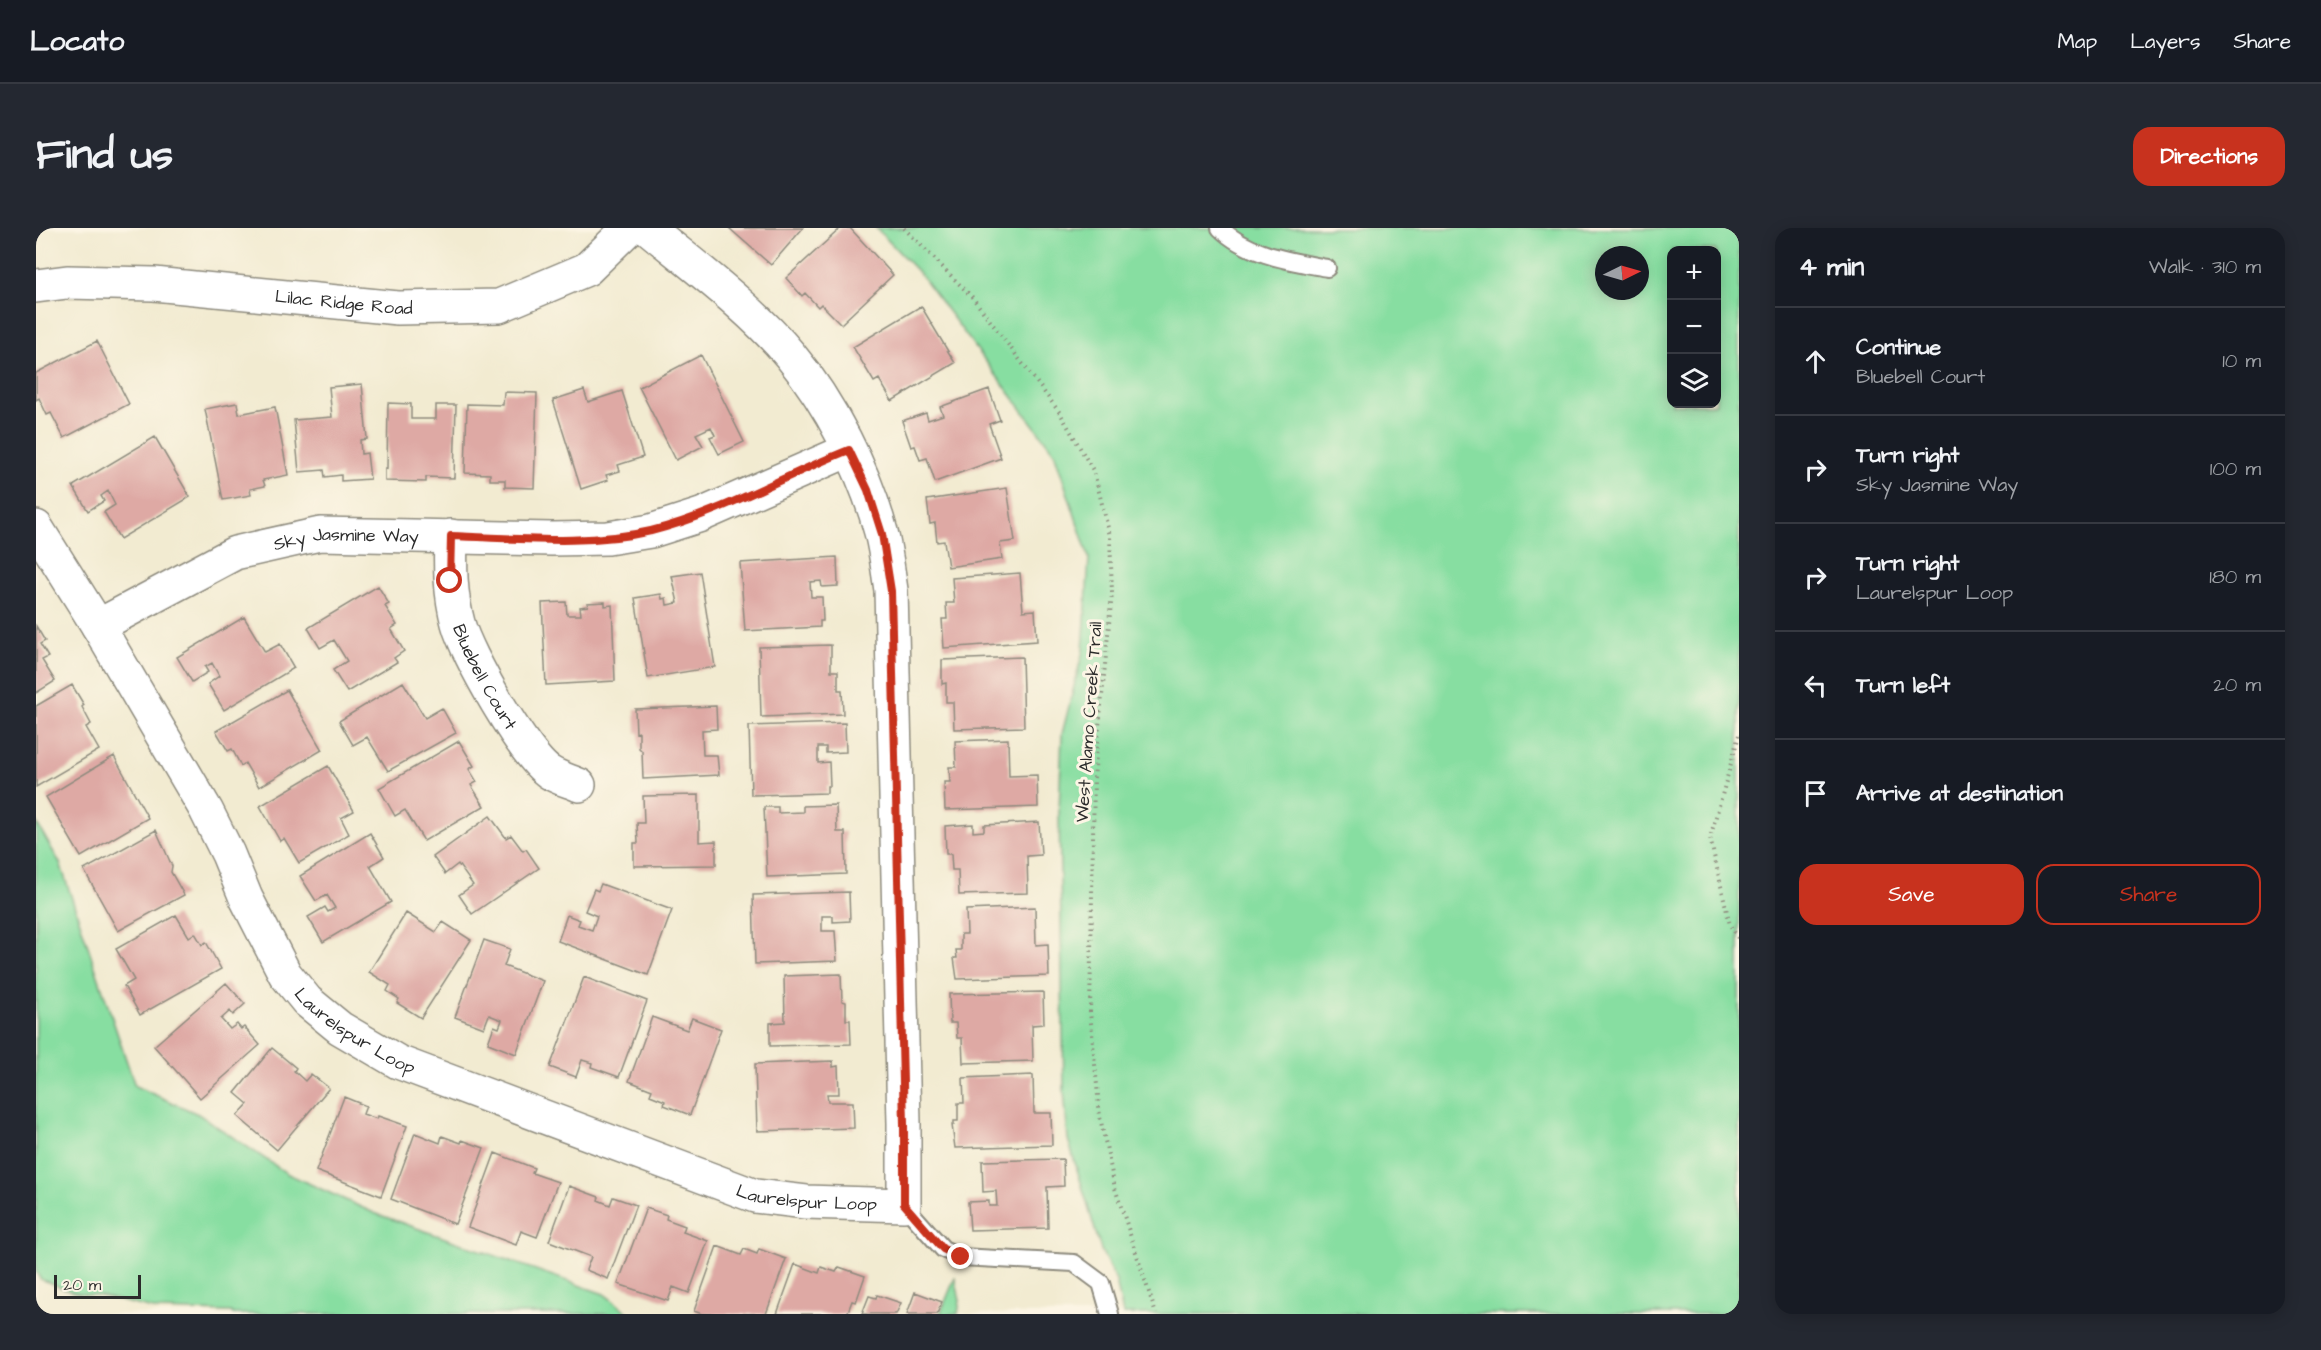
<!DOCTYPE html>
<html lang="en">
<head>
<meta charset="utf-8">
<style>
	:root { --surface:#171b24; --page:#242831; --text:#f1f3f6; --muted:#9ea1a6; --line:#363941; --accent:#c8321e }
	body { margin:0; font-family:"Architects Daughter",sans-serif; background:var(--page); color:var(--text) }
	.controls { position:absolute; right:18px; top:18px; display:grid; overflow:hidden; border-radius:12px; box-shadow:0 3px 15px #0003 }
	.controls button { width:54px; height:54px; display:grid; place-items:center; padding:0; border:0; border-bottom:2px solid var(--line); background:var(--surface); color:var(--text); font:30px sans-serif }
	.compass { position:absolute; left:1559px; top:18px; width:54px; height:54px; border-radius:50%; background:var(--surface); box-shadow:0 3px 15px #0003; rotate:85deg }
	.scale { position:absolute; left:18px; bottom:15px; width:87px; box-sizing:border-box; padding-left:6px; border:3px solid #2b2b2b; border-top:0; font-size:16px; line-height:21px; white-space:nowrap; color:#2b2b2b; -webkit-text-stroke:4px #fcf5e5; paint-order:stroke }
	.stop { position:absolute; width:18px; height:18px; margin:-14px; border:4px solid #c8321e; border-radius:50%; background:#fff }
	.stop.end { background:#c8321e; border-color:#fff; box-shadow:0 2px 6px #0008 }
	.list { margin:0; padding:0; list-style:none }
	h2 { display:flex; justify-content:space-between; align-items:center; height:78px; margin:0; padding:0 24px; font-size:26px }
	h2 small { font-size:20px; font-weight:400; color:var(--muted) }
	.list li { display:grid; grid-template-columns:39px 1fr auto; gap:18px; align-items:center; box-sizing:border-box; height:108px; padding:0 24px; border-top:2px solid var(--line) }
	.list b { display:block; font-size:22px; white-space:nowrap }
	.list p { margin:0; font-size:20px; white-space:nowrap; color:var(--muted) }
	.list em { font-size:20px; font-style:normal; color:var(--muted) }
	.actions { display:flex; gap:12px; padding:18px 24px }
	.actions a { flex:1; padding:14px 0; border:2px solid var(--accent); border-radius:18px; text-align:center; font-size:21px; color:var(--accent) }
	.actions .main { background:var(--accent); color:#fff }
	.icon { flex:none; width:33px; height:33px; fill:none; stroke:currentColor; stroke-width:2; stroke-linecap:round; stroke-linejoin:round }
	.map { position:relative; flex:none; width:1703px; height:1086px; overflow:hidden; border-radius:18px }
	header { display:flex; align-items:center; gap:36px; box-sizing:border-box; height:84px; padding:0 30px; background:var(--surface); border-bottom:2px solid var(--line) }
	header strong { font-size:28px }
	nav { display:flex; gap:33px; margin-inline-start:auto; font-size:21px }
	.intro { display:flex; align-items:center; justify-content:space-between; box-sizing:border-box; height:144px; padding:0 36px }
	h1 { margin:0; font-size:42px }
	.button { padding:15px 27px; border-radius:18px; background:var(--accent); color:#fff; font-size:21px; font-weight:700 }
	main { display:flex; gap:36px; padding:0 36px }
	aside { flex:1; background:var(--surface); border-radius:18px; box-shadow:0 3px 15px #0003 }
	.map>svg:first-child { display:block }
</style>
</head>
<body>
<header>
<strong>Locato</strong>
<nav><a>Map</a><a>Layers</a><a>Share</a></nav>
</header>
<div class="intro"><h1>Find us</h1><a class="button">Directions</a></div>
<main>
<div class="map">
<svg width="1703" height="1086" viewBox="0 0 1703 1086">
	<rect width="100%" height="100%" fill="#fcf5e5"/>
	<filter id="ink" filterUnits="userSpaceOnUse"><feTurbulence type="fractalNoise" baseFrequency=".0167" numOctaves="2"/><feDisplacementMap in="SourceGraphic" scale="12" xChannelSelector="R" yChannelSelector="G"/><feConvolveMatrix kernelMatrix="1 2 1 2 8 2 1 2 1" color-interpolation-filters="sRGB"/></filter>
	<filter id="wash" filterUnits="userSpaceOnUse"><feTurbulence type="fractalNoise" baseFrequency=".008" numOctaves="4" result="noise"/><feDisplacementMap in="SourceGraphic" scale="24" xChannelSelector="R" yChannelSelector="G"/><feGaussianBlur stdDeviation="1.35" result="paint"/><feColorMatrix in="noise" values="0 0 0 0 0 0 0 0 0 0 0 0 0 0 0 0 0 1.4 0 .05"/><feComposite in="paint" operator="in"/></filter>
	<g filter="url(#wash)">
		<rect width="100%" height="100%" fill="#f2ebd1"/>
		<path fill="#87dea1" stroke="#598466" stroke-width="1.5" fill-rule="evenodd" d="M 840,0 L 1703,0 L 1703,1086 L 1087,1086 L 1080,1053 L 1065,1022 L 1032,911 L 1028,862 L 1023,584 L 1026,506 L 1047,423 L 1053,330 L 1018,224 L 884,46 ZM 1636,22 L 1680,22 L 1680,176 L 1636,176 ZM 1568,27 L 1604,27 L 1604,63 L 1568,63 Z
			M 0,594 L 24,635 L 99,858 L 162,886 L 252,946 L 338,985 L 568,1066 L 594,1086 L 197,1086 L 195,1084 L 121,1082 L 69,1069 L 37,1064 L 4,1051 L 0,1043 Z
			M 919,1050 L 924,1072 L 922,1086 L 904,1086 Z"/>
		<g id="blocks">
			<path fill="#dea9a4" d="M 693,0 L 767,0 L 735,37 Z
				M 805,0 L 814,0 L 857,47 L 805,96 L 785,76 L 782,79 L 769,65 L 766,68 L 750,50 Z
				M 885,78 L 919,135 L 856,173 L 843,151 L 838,154 L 817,119 Z
				M 61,113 L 93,176 L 28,210 L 15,185 L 11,187 L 3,170 L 0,172 L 0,145 Z
				M 665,127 L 708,214 L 683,226 L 674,209 L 679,207 L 675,199 L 660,206 L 667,218 L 640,232 L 603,159 Z
				M 326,156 L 331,211 L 324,212 L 325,226 L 331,225 L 334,251 L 305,253 L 305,247 L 289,249 L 288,242 L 263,244 L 258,192 L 296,189 L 293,159 Z
				M 953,161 L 964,192 L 953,196 L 965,230 L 899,254 L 891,230 L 884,232 L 879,218 L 875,219 L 866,193 L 890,185 L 892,192 L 907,187 L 904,179 Z
				M 548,162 L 552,174 L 586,163 L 607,229 L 582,237 L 584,243 L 570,247 L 572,252 L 545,261 L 517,172 Z
				M 468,164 L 501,165 L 498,260 L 469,259 L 469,252 L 454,252 L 454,246 L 429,245 L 431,176 L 467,177 Z
				M 201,175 L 203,186 L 239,179 L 252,247 L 227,252 L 229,258 L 214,261 L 215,267 L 187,272 L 169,181 Z
				M 352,175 L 375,176 L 375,191 L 400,191 L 400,177 L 420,177 L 418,250 L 390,249 L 390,254 L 349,253 L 349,240 L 351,241 Z
				M 119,209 L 154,269 L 84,311 L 68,284 L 79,277 L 72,263 L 65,268 L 68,273 L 52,283 L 37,258 Z
				M 971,260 L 979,313 L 964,315 L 966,331 L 912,339 L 908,313 L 901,314 L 899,295 L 894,296 L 891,272 Z
				M 801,329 L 802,358 L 786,359 L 785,353 L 774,354 L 775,369 L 786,369 L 787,393 L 784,393 L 784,399 L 709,403 L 704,335 Z
				M 664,344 L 679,439 L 612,450 L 599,370 L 625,366 L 626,371 L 630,370 L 631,377 L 642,375 L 636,348 Z
				M 984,345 L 987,383 L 999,382 L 1001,413 L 908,420 L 906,391 L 911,391 L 910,375 L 918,375 L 916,350 Z
				M 342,358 L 353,376 L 349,378 L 361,397 L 355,401 L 368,423 L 358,430 L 361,434 L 311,464 L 297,442 L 311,433 L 298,412 L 284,420 L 272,400 Z
				M 530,374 L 531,387 L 545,387 L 544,379 L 552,378 L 551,375 L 569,374 L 569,378 L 576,377 L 579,453 L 510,457 L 506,375 Z
				M 208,389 L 229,424 L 244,416 L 258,440 L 188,482 L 172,456 L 183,448 L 176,435 L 169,439 L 172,444 L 156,454 L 141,429 Z
				M 0,398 L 9,413 L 4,416 L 12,429 L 6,432 L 19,453 L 0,465 Z
				M 795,417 L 795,443 L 802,443 L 802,462 L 806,462 L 807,486 L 725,489 L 723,419 Z
				M 986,429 L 988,499 L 918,501 L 917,474 L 910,474 L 910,455 L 906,456 L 906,432 Z
				M 367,454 L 389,490 L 406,480 L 420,505 L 352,543 L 331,509 L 317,517 L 303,493 Z
				M 36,457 L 48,477 L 46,479 L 55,496 L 50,499 L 63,522 L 0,559 L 0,478 Z
				M 251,462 L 286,522 L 223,559 L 209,535 L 205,538 L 196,521 L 192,523 L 180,503 Z
				M 680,478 L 681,501 L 666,502 L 667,527 L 681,527 L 683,547 L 607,551 L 606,523 L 603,520 L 603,504 L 600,505 L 599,481 Z
				M 809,495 L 810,524 L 790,525 L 790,519 L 782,519 L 782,535 L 793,534 L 794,558 L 791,558 L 791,565 L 715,567 L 713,498 Z
				M 972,511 L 973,548 L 1001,547 L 1002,579 L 909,582 L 908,554 L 914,554 L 913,539 L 920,539 L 919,513 Z
				M 423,513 L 438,538 L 433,541 L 441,554 L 435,557 L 448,578 L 388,613 L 369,582 L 359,588 L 343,560 Z
				M 78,528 L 112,590 L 45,629 L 10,569 Z
				M 292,538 L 318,583 L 305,590 L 313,606 L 263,635 L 248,610 L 244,613 L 224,578 Z
				M 663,567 L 663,614 L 680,613 L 680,637 L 598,638 L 598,615 L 602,615 L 601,595 L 608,595 L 607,568 Z
				M 800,577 L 801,604 L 809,604 L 810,646 L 731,649 L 728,579 L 742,579 L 742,585 L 767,584 L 767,578 Z
				M 454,588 L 470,610 L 475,607 L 487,623 L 490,621 L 503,640 L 436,686 L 423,667 L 437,657 L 422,636 L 409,646 L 397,629 Z
				M 1003,594 L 1005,627 L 991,628 L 992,665 L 923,667 L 922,642 L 916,642 L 915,626 L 910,626 L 909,598 L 937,596 L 937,604 L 948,603 L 948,597 Z
				M 120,602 L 136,638 L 135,644 L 148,667 L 82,703 L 48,642 Z
				M 334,605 L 348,629 L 334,638 L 355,674 L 287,714 L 272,689 L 289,679 L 292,684 L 299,680 L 291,667 L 280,673 L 264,648 Z
				M 565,656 L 636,682 L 612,747 L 522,713 L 531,687 L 544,692 L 542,697 L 556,702 L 561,688 L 549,683 L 558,661 L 562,663 Z
				M 813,664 L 814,693 L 797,694 L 797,688 L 786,688 L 786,703 L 799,703 L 801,733 L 719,736 L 717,667 Z
				M 999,679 L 1000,717 L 1012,716 L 1013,748 L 921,751 L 918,730 L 921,730 L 920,722 L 925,722 L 925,706 L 931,706 L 930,682 Z
				M 370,685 L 400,704 L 407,694 L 435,712 L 385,790 L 361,775 L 363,771 L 351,763 L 354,757 L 333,744 Z
				M 140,687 L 153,709 L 159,705 L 166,717 L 170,714 L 185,741 L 104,787 L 88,758 L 98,752 L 80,721 Z
				M 448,712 L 474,721 L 468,738 L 507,753 L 480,826 L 452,815 L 458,798 L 463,800 L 466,792 L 453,787 L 448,800 L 419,789 Z
				M 805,746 L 806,773 L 810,774 L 810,792 L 814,792 L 815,816 L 734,818 L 734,795 L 749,794 L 748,748 Z
				M 548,749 L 611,773 L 583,849 L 555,839 L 556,835 L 546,832 L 540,849 L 514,839 Z
				M 190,755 L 209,776 L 197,787 L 194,783 L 185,791 L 194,801 L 201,796 L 205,801 L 208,799 L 224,817 L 164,870 L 118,818 Z
				M 1007,764 L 1008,796 L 996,797 L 997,833 L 927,835 L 926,810 L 921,810 L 920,795 L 914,795 L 913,766 Z
				M 616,789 L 651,802 L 656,790 L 685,801 L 654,887 L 628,877 L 629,873 L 614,867 L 616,862 L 593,853 Z
				M 236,820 L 260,840 L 258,843 L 269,853 L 275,846 L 293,860 L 241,922 L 201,888 L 212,876 L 199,865 Z
				M 797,833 L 797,839 L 802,838 L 803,866 L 791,866 L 792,874 L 817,874 L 818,900 L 721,903 L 719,836 Z
				M 997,847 L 998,885 L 1015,885 L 1016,917 L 919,920 L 916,897 L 918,897 L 918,893 L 922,893 L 922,875 L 928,875 L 927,850 Z
				M 308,869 L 330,878 L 327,886 L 341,891 L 342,888 L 371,898 L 345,968 L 280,943 Z
				M 379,905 L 404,915 L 406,908 L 425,915 L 426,912 L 448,920 L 419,996 L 355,971 Z
				M 459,925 L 498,940 L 496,945 L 522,954 L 501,1009 L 485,1003 L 480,1017 L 432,999 Z
				M 1027,931 L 1028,958 L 1011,959 L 1012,1000 L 934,1002 L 932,974 L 953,973 L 953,978 L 961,978 L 960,963 L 947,964 L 946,933 Z
				M 533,958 L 563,969 L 562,972 L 574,977 L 577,969 L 600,977 L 572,1051 L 550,1042 L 555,1029 L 513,1013 Z
				M 610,980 L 631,987 L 630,991 L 649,998 L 647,1004 L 672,1013 L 653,1065 L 637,1059 L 632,1073 L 582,1056 Z
				M 681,1018 L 705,1027 L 708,1021 L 721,1026 L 723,1021 L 750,1031 L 730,1086 L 666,1086 L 658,1083 Z
				M 759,1036 L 783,1045 L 785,1039 L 800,1044 L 803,1039 L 829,1048 L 820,1074 L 816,1073 L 811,1086 L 741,1086 Z
				M 879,1064 L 906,1074 L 901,1086 L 871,1086 Z
				M 841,1067 L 865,1075 L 860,1086 L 826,1086 L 833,1068 L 840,1070 Z"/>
		</g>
	</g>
	<g filter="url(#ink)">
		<use href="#blocks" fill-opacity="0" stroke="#8e8b7e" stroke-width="1.5"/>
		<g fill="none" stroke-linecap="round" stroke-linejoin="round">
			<g stroke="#8e8b7e" stroke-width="20">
				<path id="lane" d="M 1184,0 C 1211,27 1255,33 1291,40
					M 868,977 L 907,1021 L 925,1029 L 1038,1035 L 1065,1055 L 1074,1086"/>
			</g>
			<g stroke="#8e8b7e" stroke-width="36">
				<g id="street">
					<path id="s1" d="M 0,58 L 31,54 L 118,56 L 362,80 L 463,78 L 551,41 L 593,0"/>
					<path id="s2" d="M 0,299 L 62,398 L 170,582 L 192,626 L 210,670 L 249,746 L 271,773 L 304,800 L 362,834 L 719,968 L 770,974 L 868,977 L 868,895 L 855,362 C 852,343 850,323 845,304 C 829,244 794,175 754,127 C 716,81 659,39 612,0"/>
					<path id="s3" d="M 415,308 C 414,338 414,366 422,395 C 430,426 488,527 513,544 C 522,550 534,553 543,557"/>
					<path id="s4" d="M 62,398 L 199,325 L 284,306 L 516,311 L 572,310 L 615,303 L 665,287 L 813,222"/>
				</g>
			</g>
			<path stroke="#8e8b7e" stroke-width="4" stroke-dasharray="1.5 4.5" stroke-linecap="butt" d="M 868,0 L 936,69 L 1024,185 L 1058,244 L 1074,308 L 1076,365 L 1058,550 L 1054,784 L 1064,889 L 1079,960 L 1120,1086
				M 1703,507 L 1674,610 L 1694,697 L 1703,712"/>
			<use href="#lane" stroke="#fff" stroke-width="16"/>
			<use href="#street" stroke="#fff" stroke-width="33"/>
		</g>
	</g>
	<g fill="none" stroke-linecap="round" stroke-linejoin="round" filter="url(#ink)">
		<path stroke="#c8321e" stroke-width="8" d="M 414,353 L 415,308 C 481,310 550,318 615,303 C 684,286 747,248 813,222 L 832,262 L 846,306 L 855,363 L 868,896 L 868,976 L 907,1021 L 925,1029"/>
	</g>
	<g text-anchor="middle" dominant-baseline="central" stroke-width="6" stroke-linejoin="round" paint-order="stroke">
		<g font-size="18" fill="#2b2b2b" stroke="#fcf5e5">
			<text stroke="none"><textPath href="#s1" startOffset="309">Lilac Ridge Road</textPath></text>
			<text stroke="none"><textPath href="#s4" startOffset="268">Sky Jasmine Way</textPath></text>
			<text stroke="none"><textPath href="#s3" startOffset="148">Bluebell Court</textPath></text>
			<text transform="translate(1053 494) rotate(-86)">West Alamo Creek Trail</text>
			<text stroke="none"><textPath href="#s2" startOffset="604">Laurelspur Loop</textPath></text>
			<text stroke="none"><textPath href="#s2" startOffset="1090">Laurelspur Loop</textPath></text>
		</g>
	</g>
</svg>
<div class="controls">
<button>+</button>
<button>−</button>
<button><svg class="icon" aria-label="layers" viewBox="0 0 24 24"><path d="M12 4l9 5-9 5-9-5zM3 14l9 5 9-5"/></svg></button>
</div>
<svg class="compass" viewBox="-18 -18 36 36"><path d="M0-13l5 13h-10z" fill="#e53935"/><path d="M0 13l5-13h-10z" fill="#9ea1a6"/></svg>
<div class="scale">20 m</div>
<div class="stop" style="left:414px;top:353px"></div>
<div class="stop end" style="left:925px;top:1029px"></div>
</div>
<aside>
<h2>4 min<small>Walk · 310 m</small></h2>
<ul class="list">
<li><svg class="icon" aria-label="ahead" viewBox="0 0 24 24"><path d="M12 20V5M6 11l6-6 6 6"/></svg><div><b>Continue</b><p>Bluebell Court</p></div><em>10 m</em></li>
<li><svg class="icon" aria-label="right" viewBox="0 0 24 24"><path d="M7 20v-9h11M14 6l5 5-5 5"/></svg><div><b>Turn right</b><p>Sky Jasmine Way</p></div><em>100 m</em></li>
<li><svg class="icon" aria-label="right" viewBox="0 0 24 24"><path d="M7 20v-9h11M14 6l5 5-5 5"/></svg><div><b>Turn right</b><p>Laurelspur Loop</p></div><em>180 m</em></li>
<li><svg class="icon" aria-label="left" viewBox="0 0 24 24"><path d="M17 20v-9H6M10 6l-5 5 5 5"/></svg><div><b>Turn left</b></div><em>20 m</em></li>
<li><svg class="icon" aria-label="arrive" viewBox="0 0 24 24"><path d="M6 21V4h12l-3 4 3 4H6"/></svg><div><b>Arrive at destination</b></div></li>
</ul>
<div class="actions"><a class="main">Save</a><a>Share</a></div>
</aside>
</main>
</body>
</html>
